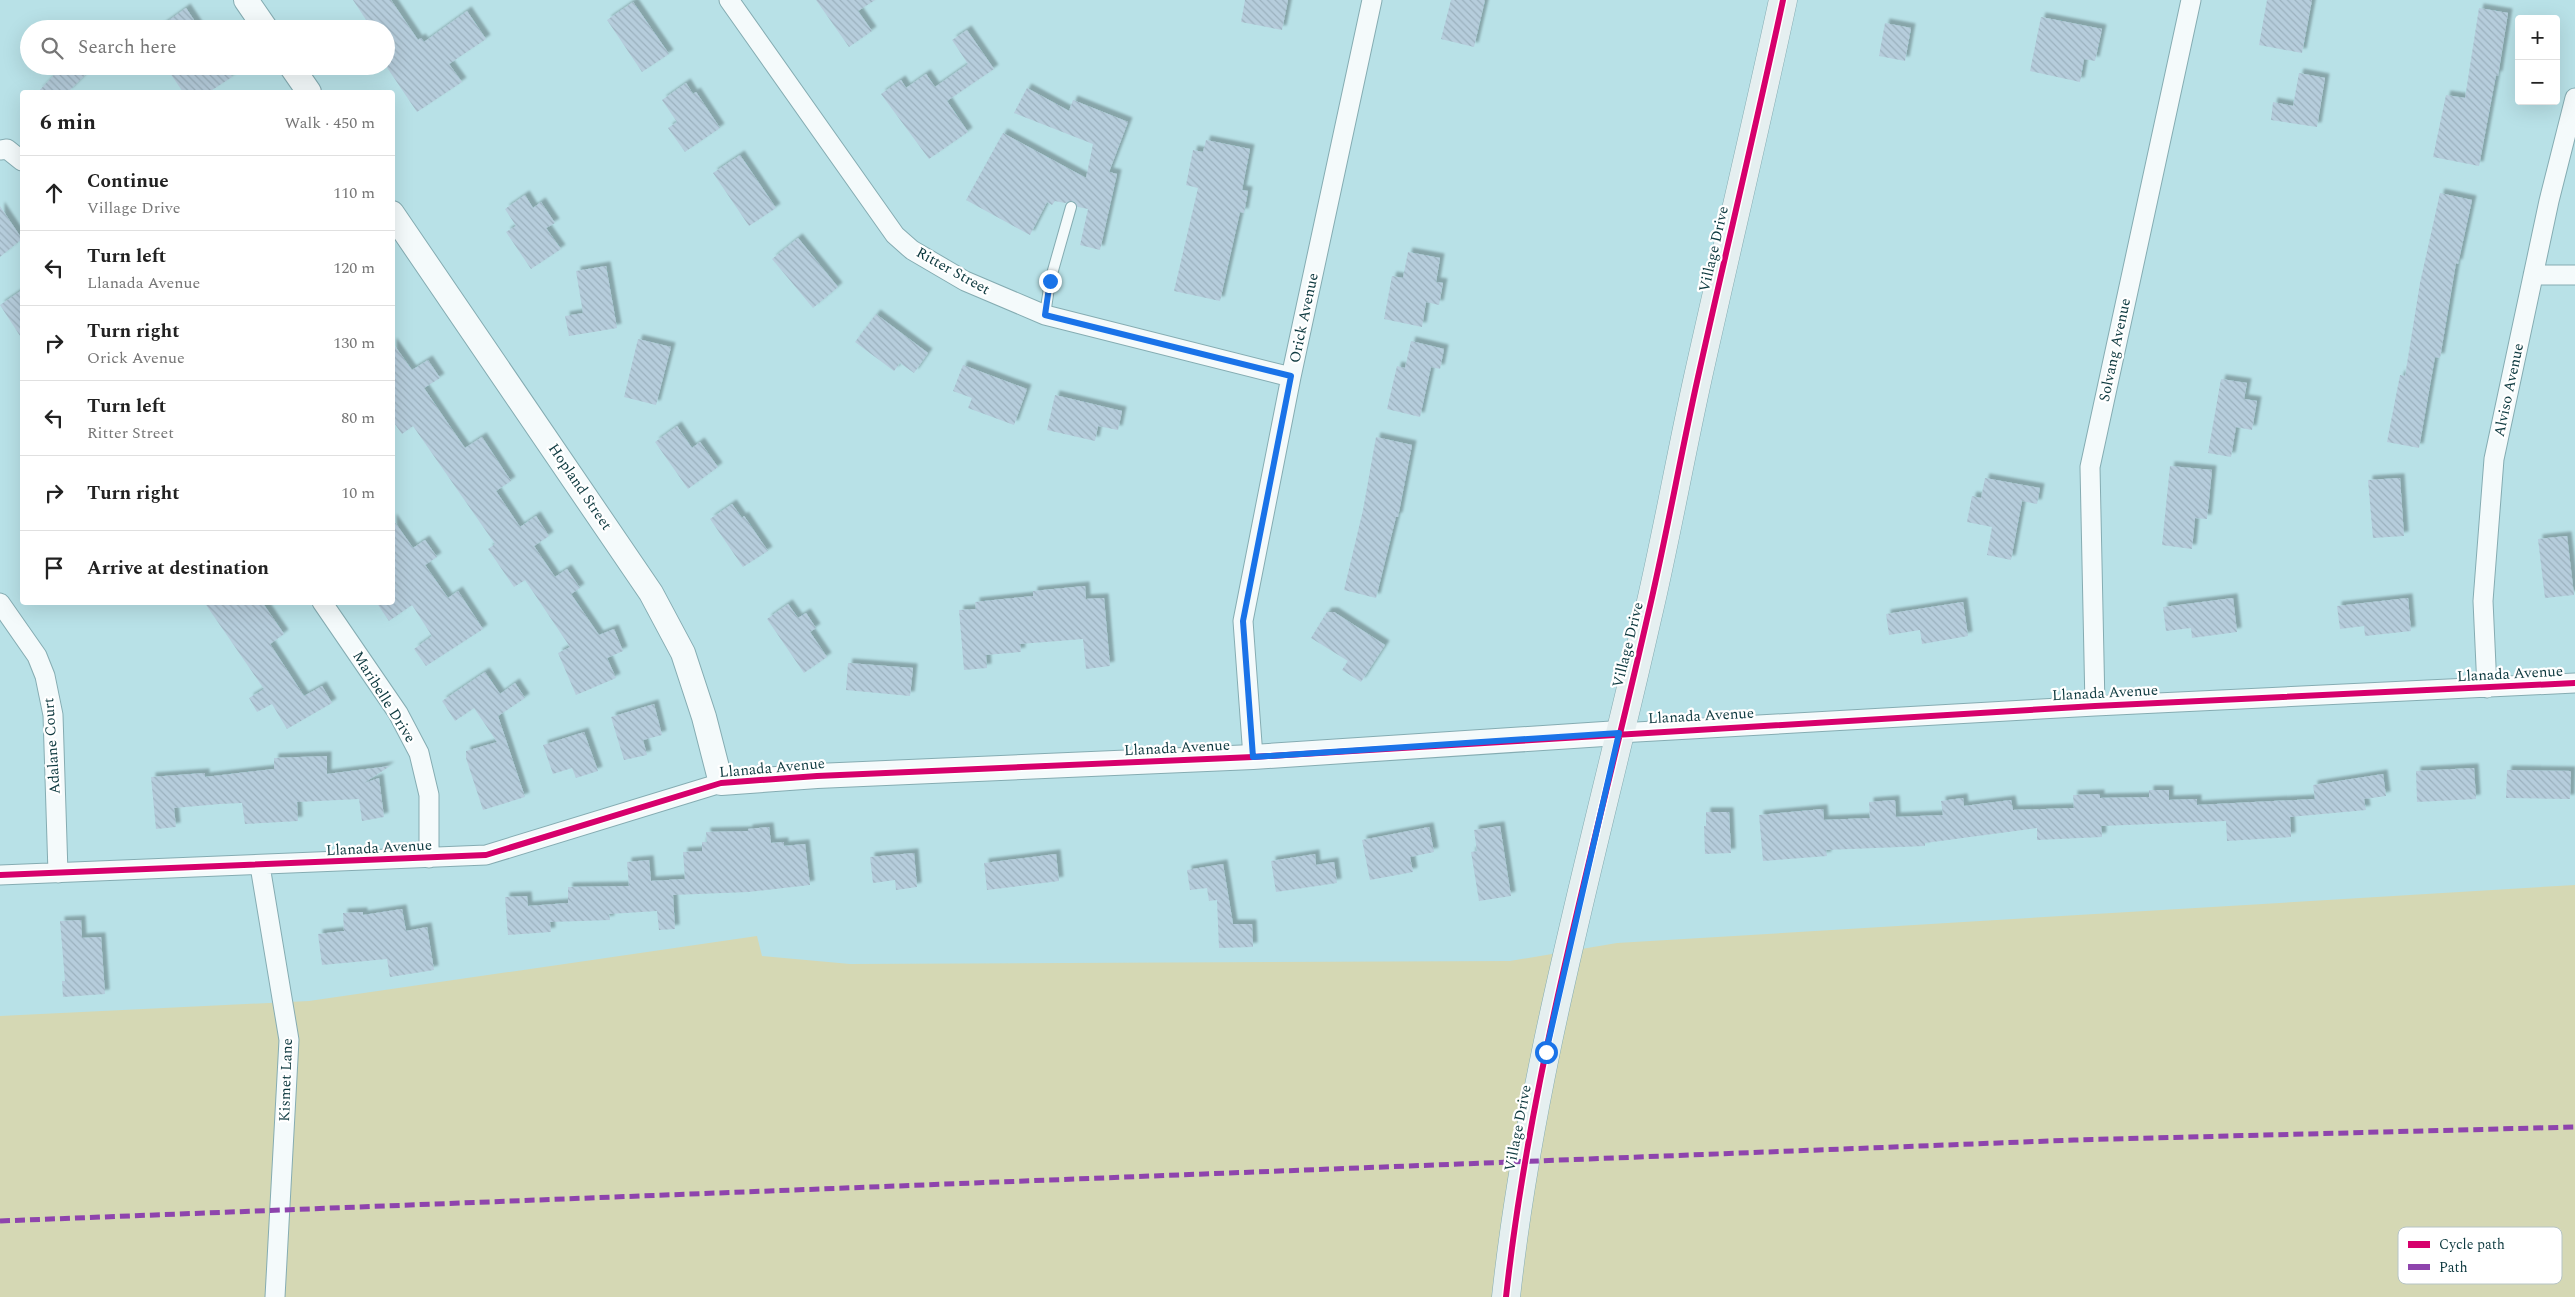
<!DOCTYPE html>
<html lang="en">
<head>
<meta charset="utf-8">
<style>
	:root { --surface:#fff; --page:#f2f2f2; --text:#222; --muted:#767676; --line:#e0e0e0 }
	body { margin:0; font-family:Spectral,serif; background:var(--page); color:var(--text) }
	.controls { position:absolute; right:15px; top:15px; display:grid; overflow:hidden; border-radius:5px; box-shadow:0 5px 20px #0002 }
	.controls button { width:45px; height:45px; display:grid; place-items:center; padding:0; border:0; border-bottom:1px solid var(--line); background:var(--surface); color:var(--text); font:25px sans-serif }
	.stop { position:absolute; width:15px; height:15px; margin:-11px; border:4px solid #1a73e8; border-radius:50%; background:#fff }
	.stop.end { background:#1a73e8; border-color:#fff; box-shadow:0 1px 5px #0008 }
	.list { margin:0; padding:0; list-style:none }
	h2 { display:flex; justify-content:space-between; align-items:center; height:65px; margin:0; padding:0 20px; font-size:21px }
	h2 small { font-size:16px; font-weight:400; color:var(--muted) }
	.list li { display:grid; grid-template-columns:32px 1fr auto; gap:15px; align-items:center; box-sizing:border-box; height:75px; padding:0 20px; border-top:1px solid var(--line) }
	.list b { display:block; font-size:19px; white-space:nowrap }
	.list p { margin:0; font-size:16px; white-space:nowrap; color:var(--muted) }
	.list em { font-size:16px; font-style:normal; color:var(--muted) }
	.icon { flex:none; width:28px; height:28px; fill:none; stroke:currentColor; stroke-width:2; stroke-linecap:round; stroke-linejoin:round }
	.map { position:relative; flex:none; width:2575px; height:1297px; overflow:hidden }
	.search { position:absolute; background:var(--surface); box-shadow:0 5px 20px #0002; left:20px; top:20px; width:375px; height:55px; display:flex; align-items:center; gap:12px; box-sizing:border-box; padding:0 18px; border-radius:28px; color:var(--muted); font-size:19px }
	.panel { position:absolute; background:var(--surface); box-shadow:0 5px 20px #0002; left:20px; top:90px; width:375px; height:515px; border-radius:5px }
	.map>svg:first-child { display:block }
</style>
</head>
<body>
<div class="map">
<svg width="2575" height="1297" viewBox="0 0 2575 1297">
	<defs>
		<pattern id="building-back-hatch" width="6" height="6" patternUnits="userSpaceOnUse" patternTransform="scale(1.25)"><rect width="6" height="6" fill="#b6cddc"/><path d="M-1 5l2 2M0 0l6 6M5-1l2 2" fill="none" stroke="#9bb1be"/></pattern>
		<filter id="shadow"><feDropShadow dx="4.5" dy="-4.5" stdDeviation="1" flood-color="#0004"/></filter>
	</defs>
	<rect width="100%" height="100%" fill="#b8e1e7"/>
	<path fill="#d5d8b4" d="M 2575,885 L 2575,1297 L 0,1297 L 0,1016 L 309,1001 L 757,936 L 762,956 L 850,964 L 1510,961 L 1617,943 Z"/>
	<path fill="url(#building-back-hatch)" filter="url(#shadow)" d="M 353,0 L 391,0 L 418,40 L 421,38 L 424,42 L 467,11 L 486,39 L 449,64 L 462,82 L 417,112 L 386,66 L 386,29 L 372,29 Z
		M 816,0 L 875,0 L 858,11 L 872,31 L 849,47 Z
		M 1245,0 L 1288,0 L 1282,30 L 1241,22 Z
		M 1451,0 L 1485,0 L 1474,47 L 1441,39 Z
		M 2267,0 L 2312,0 L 2302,53 L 2259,45 Z
		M 633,2 L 669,54 L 642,72 L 607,20 Z
		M 186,8 L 200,29 L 157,29 Z
		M 2479,8 L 2508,13 L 2498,76 L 2496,75 L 2479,166 L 2433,157 L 2446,95 L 2465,98 Z
		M 2041,17 L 2102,29 L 2095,61 L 2084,59 L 2080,82 L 2030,71 Z
		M 1885,23 L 1911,28 L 1905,61 L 1879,56 Z
		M 967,30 L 994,69 L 947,101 L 968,132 L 929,159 L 881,94 L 901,80 L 906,88 L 926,74 L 935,87 L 968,64 L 952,40 Z
		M 45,66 L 94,66 L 68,92 L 38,92 L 54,75 Z
		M 165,66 L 225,66 L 232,77 L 209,92 L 183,92 Z
		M 2299,73 L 2325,78 L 2317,127 L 2271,120 L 2273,102 L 2293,106 Z
		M 686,83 L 693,94 L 696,92 L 720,128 L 685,152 L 668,128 L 677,122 L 662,100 Z
		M 1027,88 L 1069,111 L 1073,100 L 1128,122 L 1109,172 L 1117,174 L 1100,250 L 1080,245 L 1088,209 L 1078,207 L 1073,201 L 1065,203 L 1055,201 L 1052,205 L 1047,202 L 1030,235 L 966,200 L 1003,133 L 1086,178 L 1093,144 L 1014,113 Z
		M 1206,140 L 1250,149 L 1242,190 L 1248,191 L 1244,213 L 1240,212 L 1220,301 L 1174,291 L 1198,188 L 1186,185 L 1193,150 L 1203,152 Z
		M 740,155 L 776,208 L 749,226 L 713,173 Z
		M 2440,193 L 2472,200 L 2458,264 L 2456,263 L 2440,358 L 2435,357 L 2419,448 L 2387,442 L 2400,375 L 2405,376 L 2420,283 Z
		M 525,195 L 533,208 L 541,202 L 555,223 L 546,228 L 561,249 L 531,269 L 506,232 L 516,226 L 505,209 Z
		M 0,206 L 22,239 L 0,257 Z
		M 798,238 L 838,287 L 813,308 L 772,259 Z
		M 1408,252 L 1440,258 L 1436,282 L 1443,283 L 1439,305 L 1426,302 L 1422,327 L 1384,319 L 1392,276 L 1403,278 Z
		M 606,266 L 617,328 L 569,336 L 565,316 L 583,313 L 576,271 Z
		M 22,290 L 22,339 L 0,305 Z
		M 876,314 L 928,353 L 914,373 L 900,363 L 894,371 L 855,342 Z
		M 638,339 L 671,347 L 656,405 L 624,397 Z
		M 1411,341 L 1444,349 L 1440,369 L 1431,367 L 1420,417 L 1387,409 L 1397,366 L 1405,368 Z
		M 392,342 L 412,370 L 428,360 L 440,378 L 424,388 L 447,422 L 465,448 L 482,437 L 511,481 L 496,491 L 520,527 L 536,516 L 549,536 L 534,546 L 555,577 L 567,569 L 580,588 L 571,594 L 599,635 L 614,629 L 623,651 L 607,658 L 616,678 L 576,695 L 558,653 L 570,647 L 525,580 L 514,587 L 488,549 L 495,544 L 413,426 L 402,434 L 392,420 Z
		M 963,365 L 1027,389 L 1014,425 L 968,408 L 972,398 L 953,391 Z
		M 2221,379 L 2247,383 L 2244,399 L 2257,401 L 2252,430 L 2236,427 L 2231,457 L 2208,453 Z
		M 1055,395 L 1122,411 L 1118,430 L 1098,426 L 1095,441 L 1047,430 Z
		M 677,426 L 692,448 L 700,442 L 718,467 L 688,489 L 655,442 Z
		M 1376,437 L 1412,445 L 1398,517 L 1396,517 L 1376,598 L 1344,590 L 1363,510 Z
		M 2170,466 L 2212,470 L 2207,519 L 2195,518 L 2192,549 L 2162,545 Z
		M 1985,478 L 2040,488 L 2037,504 L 2022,501 L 2011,560 L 1987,555 L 1992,527 L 1967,522 L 1972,496 L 1981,498 Z
		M 2400,478 L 2404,536 L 2373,538 L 2368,480 Z
		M 732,504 L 742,518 L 744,516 L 768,551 L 743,567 L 710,519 Z
		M 392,518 L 413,548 L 425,540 L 437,557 L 425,565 L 448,598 L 458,591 L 483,629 L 426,666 L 414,649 L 432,636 L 412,605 L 389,621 L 376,602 L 392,602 Z
		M 2567,536 L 2574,595 L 2545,598 L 2538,539 Z
		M 1085,586 L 1086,599 L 1104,598 L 1110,666 L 1086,669 L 1083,639 L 1020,644 L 1021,652 L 986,655 L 987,668 L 964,670 L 959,610 L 976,609 L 975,602 L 1033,596 L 1033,591 Z
		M 2233,598 L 2237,632 L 2192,638 L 2191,628 L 2166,631 L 2163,607 Z
		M 2408,598 L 2411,631 L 2365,636 L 2364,626 L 2340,629 L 2337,606 Z
		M 204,602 L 262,602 L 284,634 L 270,644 L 304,696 L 322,686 L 332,703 L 287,729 L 272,704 L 257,712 L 249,698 L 264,689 Z
		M 1963,602 L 1968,636 L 1922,644 L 1920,630 L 1889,635 L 1886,614 Z
		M 788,604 L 798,618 L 806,613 L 816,628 L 810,632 L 827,657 L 804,673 L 767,619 Z
		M 1327,612 L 1334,612 L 1385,645 L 1361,682 L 1342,670 L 1348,661 L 1311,638 Z
		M 848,663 L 913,668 L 910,696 L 846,690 Z
		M 485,672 L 500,694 L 515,683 L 525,698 L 498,716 L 525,797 L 483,810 L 466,758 L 466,751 L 497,742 L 474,708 L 455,721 L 442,701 Z
		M 654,704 L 662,735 L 643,740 L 647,755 L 624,760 L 611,717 Z
		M 584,732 L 598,771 L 576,778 L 572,768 L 553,774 L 543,745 Z
		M 327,756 L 327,774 L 390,766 L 364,783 L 379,778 L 384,817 L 362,821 L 359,799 L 297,802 L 298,821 L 245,824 L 242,803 L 220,804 L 174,808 L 176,827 L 156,829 L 151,777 L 205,773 L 205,777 L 274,769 L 274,758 Z
		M 2474,768 L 2476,799 L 2417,802 L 2416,771 Z
		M 2507,770 L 2571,771 L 2570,799 L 2506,798 Z
		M 2383,774 L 2386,796 L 2364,799 L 2366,810 L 2290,817 L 2291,837 L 2227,841 L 2226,821 L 2101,826 L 2102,837 L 2037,840 L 2037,828 L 1925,843 L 1925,846 L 1826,850 L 1827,856 L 1763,861 L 1759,815 L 1823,809 L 1824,820 L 1870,818 L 1869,802 L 1895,800 L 1896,817 L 1943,815 L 1941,801 L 1963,798 L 1964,806 L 2011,800 L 2013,810 L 2074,808 L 2073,795 L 2100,794 L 2100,798 L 2149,797 L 2149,790 L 2169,790 L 2169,800 L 2197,799 L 2197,805 L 2315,799 L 2313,785 Z
		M 1706,812 L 1729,812 L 1731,853 L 1705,854 L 1704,826 L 1706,826 Z
		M 1500,826 L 1511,896 L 1479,901 L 1471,852 L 1477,851 L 1474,830 Z
		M 769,827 L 771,843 L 784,842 L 784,846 L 805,844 L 810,885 L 748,892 L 673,895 L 675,929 L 659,930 L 657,911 L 609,914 L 610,920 L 550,922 L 551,932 L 508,935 L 505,897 L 527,896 L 528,906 L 568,903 L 568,887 L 629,886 L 627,862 L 649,860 L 651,881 L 685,879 L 683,852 L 702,851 L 702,842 L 707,842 L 706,832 L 748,831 L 748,829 Z
		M 1429,827 L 1434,852 L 1410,857 L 1413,872 L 1370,880 L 1362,840 Z
		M 914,853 L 917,887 L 896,890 L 895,880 L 873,883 L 870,857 Z
		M 1056,854 L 1059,881 L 987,890 L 984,863 Z
		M 1315,854 L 1316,865 L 1334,862 L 1337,883 L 1276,892 L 1271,861 Z
		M 1223,864 L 1233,924 L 1252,924 L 1253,947 L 1219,948 L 1217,900 L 1209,901 L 1207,888 L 1190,890 L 1187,870 Z
		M 402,909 L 406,931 L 427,927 L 434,970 L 390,977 L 387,959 L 322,965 L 318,934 L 344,931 L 343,913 L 363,912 L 363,915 Z
		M 81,920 L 82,938 L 101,937 L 105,994 L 63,997 L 62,981 L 65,981 L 60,921 Z"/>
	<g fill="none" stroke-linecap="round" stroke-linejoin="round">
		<g stroke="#85acb2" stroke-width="12">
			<path id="service" d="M 1045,315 L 1050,281 L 1071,207"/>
		</g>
		<g stroke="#85acb2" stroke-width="21">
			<path id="minor" d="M 729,0 L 895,235 L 912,250 L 965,281 L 1045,315 L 1291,377
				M 0,150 L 7,149 L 22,161
				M 2533,275 L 2575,275
				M 322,602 L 398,713 L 419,753 L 429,795 L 429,858
				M 0,603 L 37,656 L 45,676 L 53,715 L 58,873
				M 2487,688 L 2483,601 L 2494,459 L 2549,201 L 2575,98
				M 2095,706 L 2090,467 L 2191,0
				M 1619,733 L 2095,706 L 2575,683
				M 1253,757 L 1243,621 L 1291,377 L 1372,0
				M 260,866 L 289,1040 L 275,1297
				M 0,875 L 486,855 L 721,783"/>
		</g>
		<g stroke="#85acb2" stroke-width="26">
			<path id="tertiary" d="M 246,0 L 266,29
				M 291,66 L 309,92
				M 392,213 L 651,593 L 683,653 L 704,717 L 721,783 L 817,776 L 1253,757 L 1619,733"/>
		</g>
		<g stroke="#85acb2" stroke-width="29">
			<path id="secondary" d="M 1506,1297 C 1531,1067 1596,844 1647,619 C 1666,539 1680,458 1698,377 C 1726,251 1756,126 1783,0"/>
		</g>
		<use href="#service" stroke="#f4fafb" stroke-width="10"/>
		<use href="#minor" stroke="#f4fafb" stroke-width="19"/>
		<use href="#tertiary" stroke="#f4fafb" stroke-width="24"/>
		<use href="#secondary" stroke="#e5eff0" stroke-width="28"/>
		<path stroke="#8e44ad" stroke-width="5" stroke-dasharray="10 5" stroke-linecap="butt" d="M 0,1221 L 2074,1140 L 2575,1127"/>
		<g stroke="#fff" stroke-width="9">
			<path id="cycleway" d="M 0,875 L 486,855 L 721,783 L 817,776 L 1253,757 L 2095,706 L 2575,683
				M 1506,1297 C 1531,1067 1596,844 1647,619 C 1666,539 1680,458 1698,377 C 1726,251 1756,126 1783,0"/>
		</g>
		<use href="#cycleway" stroke="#d6006c" stroke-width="6"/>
	</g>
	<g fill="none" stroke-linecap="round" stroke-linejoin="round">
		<path stroke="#1a73e8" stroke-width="6" d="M 1050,281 L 1045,315 L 1291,376 L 1243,621 L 1253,757 L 1619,733 L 1546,1052"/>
	</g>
	<g text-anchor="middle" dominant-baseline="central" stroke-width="4.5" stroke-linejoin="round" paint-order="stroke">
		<g font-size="15" fill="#0d393f" stroke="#fff">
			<text transform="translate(1714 249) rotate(-77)">Village Drive</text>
			<text transform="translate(953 271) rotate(29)">Ritter Street</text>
			<text transform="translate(1304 318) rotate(-78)">Orick Avenue</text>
			<text transform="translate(2115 350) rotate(-78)">Solvang Avenue</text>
			<text transform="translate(2509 390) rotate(-78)">Alviso Avenue</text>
			<text transform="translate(580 487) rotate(56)">Hopland Street</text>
			<text transform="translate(1628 645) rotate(-76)">Village Drive</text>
			<text transform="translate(2510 674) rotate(-3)">Llanada Avenue</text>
			<text transform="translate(2105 693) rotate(-3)">Llanada Avenue</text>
			<text transform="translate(384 697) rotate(58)">Maribelle Drive</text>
			<text transform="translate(1701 716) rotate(-3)">Llanada Avenue</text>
			<text transform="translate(52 746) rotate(-94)">Adalane Court</text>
			<text transform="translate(1177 748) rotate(-3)">Llanada Avenue</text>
			<text transform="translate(772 768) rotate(-5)">Llanada Avenue</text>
			<text transform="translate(379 848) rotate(-3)">Llanada Avenue</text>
			<text transform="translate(286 1080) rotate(-88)">Kismet Lane</text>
			<text transform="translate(1518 1128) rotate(-79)">Village Drive</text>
		</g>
	</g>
	<rect x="2398" y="1227" width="164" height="57" rx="8" fill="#fff" stroke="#b6c4c5" stroke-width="1"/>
	<rect x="2408" y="1241" width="22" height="7" fill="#d6006c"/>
	<rect x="2408" y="1264" width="22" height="6" fill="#8e44ad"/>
	<g font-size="14" fill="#0d393f">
		<text x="2439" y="1249">Cycle path</text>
		<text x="2439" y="1272">Path</text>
	</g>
</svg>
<div class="controls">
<button>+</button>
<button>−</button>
</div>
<div class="stop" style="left:1546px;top:1052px"></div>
<div class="stop end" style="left:1050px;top:281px"></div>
<div class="search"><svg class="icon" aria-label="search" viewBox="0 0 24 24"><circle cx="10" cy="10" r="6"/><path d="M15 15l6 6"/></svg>Search here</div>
<section class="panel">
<h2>6 min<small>Walk · 450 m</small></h2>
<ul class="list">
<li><svg class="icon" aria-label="ahead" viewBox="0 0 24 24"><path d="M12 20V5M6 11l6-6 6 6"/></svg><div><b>Continue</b><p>Village Drive</p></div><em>110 m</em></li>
<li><svg class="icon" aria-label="left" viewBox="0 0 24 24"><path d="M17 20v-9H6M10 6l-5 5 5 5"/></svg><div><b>Turn left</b><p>Llanada Avenue</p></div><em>120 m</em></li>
<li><svg class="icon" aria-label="right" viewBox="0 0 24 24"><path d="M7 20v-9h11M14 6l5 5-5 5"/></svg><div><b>Turn right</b><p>Orick Avenue</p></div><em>130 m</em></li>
<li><svg class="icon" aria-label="left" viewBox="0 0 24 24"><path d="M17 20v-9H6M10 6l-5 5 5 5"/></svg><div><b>Turn left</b><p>Ritter Street</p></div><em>80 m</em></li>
<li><svg class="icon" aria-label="right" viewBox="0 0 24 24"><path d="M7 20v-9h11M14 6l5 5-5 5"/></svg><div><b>Turn right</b></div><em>10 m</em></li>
<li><svg class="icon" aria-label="arrive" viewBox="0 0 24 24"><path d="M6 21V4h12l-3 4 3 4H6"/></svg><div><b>Arrive at destination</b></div></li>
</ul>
</section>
</div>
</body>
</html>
